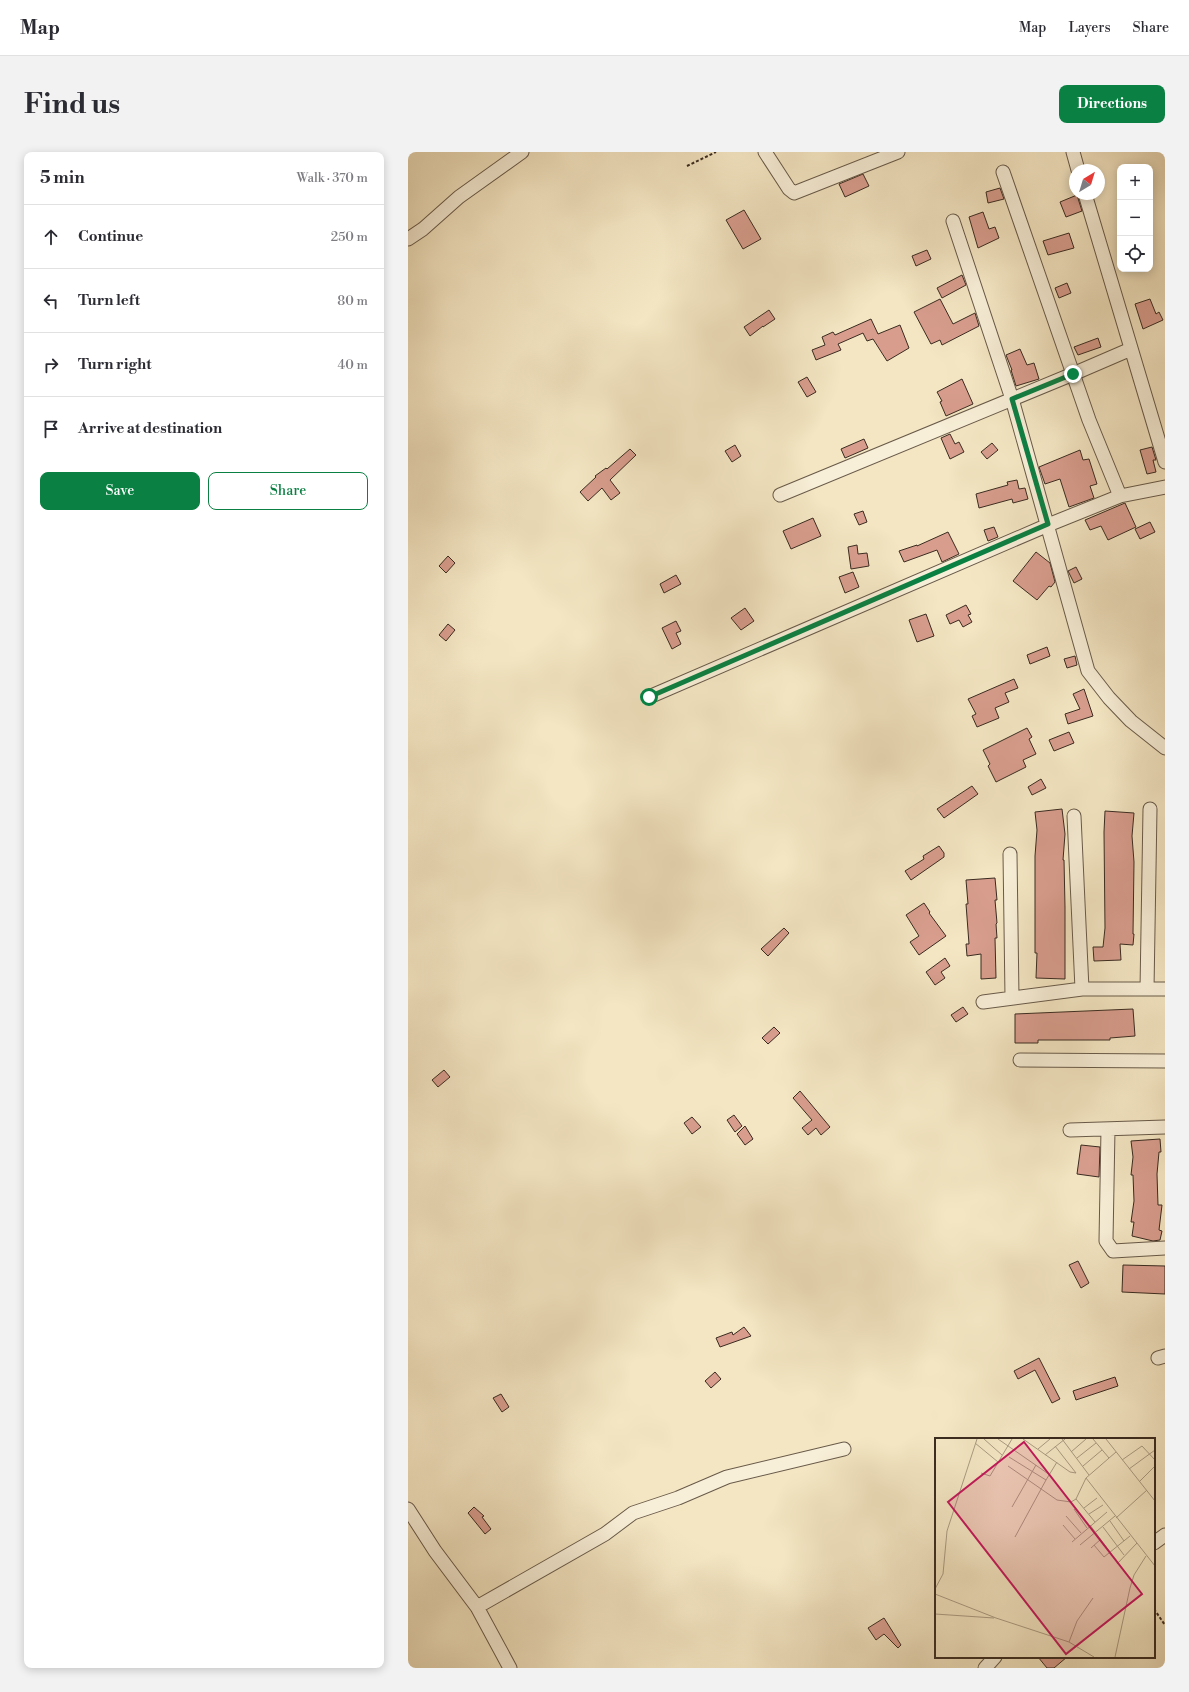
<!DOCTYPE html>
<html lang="en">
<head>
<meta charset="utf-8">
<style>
	:root { --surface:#fff; --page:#f2f2f3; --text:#2b2b33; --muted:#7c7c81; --line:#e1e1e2; --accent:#0b8043 }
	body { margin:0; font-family:"Libre Bodoni",serif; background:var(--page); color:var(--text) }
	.controls { position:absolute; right:12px; top:12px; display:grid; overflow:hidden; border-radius:8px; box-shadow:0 2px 10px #0003 }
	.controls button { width:36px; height:36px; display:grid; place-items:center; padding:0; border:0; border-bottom:1px solid var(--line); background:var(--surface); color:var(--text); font:20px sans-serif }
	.compass { position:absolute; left:661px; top:12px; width:36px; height:36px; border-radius:50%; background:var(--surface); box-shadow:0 2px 10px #0003; rotate:38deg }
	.stop { position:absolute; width:12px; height:12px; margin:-9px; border:3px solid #0b8043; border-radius:50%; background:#fff }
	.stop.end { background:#0b8043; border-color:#fff; box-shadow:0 1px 4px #0008 }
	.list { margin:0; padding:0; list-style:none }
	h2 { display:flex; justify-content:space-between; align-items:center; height:52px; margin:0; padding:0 16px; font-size:17px }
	h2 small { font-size:13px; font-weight:400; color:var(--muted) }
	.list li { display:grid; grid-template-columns:26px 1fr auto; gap:12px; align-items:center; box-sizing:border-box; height:64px; padding:0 16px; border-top:1px solid var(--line) }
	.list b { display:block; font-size:15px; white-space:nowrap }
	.list em { font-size:13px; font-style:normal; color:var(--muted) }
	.actions { display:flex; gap:8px; padding:12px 16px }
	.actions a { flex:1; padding:9px 0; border:1px solid var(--accent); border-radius:8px; text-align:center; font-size:14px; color:var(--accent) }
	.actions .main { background:var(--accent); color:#fff }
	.icon { flex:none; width:22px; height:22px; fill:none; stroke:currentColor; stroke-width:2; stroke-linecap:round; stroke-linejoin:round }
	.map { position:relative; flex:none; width:757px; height:1516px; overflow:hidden; border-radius:8px }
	header { display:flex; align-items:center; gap:24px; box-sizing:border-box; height:56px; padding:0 20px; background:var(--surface); border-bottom:1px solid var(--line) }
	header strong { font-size:19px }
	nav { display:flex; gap:22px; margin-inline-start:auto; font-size:14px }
	.intro { display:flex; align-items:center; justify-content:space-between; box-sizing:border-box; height:96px; padding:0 24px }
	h1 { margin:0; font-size:28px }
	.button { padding:10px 18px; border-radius:8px; background:var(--accent); color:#fff; font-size:14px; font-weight:700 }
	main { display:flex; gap:24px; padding:0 24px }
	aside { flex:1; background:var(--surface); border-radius:8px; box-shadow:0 2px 10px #0003 }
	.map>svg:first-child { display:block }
</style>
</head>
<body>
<header>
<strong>Map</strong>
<nav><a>Map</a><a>Layers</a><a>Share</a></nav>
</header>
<div class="intro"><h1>Find us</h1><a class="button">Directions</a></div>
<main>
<aside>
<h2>5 min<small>Walk · 370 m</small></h2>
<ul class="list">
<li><svg class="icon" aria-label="ahead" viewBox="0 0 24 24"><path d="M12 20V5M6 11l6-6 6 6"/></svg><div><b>Continue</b></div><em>250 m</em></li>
<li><svg class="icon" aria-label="left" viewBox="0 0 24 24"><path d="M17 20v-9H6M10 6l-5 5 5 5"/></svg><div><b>Turn left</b></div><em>80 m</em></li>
<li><svg class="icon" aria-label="right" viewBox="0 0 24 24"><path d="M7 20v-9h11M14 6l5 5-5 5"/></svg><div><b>Turn right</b></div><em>40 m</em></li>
<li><svg class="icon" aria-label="arrive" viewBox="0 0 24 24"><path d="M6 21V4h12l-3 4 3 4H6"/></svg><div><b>Arrive at destination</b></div></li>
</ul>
<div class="actions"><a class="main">Save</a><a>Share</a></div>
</aside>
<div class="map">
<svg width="757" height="1516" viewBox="0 0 757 1516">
	<rect width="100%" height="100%" fill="#f4e6c3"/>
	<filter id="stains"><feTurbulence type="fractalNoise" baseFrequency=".005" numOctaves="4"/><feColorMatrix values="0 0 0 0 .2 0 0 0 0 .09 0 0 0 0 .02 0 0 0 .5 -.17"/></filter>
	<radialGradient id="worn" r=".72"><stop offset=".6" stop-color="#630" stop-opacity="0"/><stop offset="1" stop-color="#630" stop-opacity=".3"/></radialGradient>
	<path fill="#d89d8d" stroke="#3a2b20" d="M 455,22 L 461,34 L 437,45 L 431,32 Z
		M 592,36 L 596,47 L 580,51 L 578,40 Z
		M 669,43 L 674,59 L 658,65 L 652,50 Z
		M 336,58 L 353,87 L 335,97 L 318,68 Z
		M 575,60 L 581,77 L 587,75 L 591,86 L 570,96 L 561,65 Z
		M 661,81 L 666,96 L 640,103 L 635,89 Z
		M 519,98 L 523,107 L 508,114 L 504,104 Z
		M 554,123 L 558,133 L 534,146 L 529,136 Z
		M 659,131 L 663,141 L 651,146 L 647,136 Z
		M 532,147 L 545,172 L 567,161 L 571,174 L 534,193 L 532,188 L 523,192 L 506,160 Z
		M 742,147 L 748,162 L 751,160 L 755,168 L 735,177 L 727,152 Z
		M 361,158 L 367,167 L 355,175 L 355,174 L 342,184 L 336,175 Z
		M 463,167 L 470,182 L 492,173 L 501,196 L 479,209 L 465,187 L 459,189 L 455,181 L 430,192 L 433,198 L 408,208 L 404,198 L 417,193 L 414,185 L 425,180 L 427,183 Z
		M 690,186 L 693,195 L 670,203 L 666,195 Z
		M 612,197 L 619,213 L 626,211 L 631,227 L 608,234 L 603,218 L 604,218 L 598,203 Z
		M 399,225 L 408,240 L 399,245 L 390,230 Z
		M 554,227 L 565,252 L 538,264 L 532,250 L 534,249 L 529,240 Z
		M 542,282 L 547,292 L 551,290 L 556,300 L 542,307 L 533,286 Z
		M 456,287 L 460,296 L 437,306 L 433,297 Z
		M 584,291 L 590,298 L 579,307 L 573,300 Z
		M 327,293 L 333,304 L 324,310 L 317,299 Z
		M 744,295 L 748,308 L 745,308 L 748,320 L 739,322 L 732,298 Z
		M 222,297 L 228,303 L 202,328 L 212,341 L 203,348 L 194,336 L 180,349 L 172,340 L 188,325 L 187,324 L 198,316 L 199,317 Z
		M 672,298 L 675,308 L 681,307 L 689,332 L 682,334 L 686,346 L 661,355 L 652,327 L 637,332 L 631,315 Z
		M 609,328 L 611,337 L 617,336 L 620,347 L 605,351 L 604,347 L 571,356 L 568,342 L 600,333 L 599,330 Z
		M 717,351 L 728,375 L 700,388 L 693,374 L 682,378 L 677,368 Z
		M 455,359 L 459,370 L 451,373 L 446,362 Z
		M 405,366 L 413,384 L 383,397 L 375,379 Z
		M 742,370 L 747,380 L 732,387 L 727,377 Z
		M 586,375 L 590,385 L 580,389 L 576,378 Z
		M 540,380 L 551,402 L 534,410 L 529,398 L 496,410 L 491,399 L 509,393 L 509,394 Z
		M 449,393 L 450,402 L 459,401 L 461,414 L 443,417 L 440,395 Z
		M 628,400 L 642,411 L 647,430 L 643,435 L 641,434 L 629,448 L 605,429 Z
		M 40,404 L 47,411 L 38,421 L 31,414 Z
		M 668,415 L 674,427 L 666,431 L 660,419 Z
		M 445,420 L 451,435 L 437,441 L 431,425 Z
		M 268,423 L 273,432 L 256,441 L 252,432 Z
		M 558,453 L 563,462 L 560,463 L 564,470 L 555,475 L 551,468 L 542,472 L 538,463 Z
		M 337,456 L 346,469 L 333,478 L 323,466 Z
		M 518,462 L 526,484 L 509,490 L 501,468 Z
		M 268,469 L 273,479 L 268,481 L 273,492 L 264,497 L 254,476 Z
		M 40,472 L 47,478 L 38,489 L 31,483 Z
		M 639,495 L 642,504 L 622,512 L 619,503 Z
		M 667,504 L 669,513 L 659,516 L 656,507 Z
		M 606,527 L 610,536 L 597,541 L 601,550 L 587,556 L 591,566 L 569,575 L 564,564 L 568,562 L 560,547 Z
		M 676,537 L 685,564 L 660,572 L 657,562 L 672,557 L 665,542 Z
		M 619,576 L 624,585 L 621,587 L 628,602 L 615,608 L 618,615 L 588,630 L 580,614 L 582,612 L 575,598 Z
		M 661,580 L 666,591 L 646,599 L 641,588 Z
		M 633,627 L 638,636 L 624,643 L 620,635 Z
		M 564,634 L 570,642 L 536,666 L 529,657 Z
		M 654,657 L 657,682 L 655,708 L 656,708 L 657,755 L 657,827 L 628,826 L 629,801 L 627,801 L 627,704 L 629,678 L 627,660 Z
		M 697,659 L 726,661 L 724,684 L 726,710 L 725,782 L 726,782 L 725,793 L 712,792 L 713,808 L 686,809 L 685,795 L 695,795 L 697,776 L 696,680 Z
		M 531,694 L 536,701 L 536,705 L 503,728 L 497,719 L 516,707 L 515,704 Z
		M 587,726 L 589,748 L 587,748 L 589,771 L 588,772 L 589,786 L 587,786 L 588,826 L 573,827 L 573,802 L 559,804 L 558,792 L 561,792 L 558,752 L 560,752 L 558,728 Z
		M 516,751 L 522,760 L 521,761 L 538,784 L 511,803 L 502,790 L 511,784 L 498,763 Z
		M 376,776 L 381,781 L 360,804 L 353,797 Z
		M 537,806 L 542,814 L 533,820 L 537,826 L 527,833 L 518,820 Z
		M 555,855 L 560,862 L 548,870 L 543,863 Z
		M 725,857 L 727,884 L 702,886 L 702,888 L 630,888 L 630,891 L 607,891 L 607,862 Z
		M 366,875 L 372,881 L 360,892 L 354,886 Z
		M 36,918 L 42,925 L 30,935 L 24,928 Z
		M 392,939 L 422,975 L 413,983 L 408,976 L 400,983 L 394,976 L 404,968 L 385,946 Z
		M 326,963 L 334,974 L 327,980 L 319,968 Z
		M 284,965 L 293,975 L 284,982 L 276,971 Z
		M 337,974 L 345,987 L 337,993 L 329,982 Z
		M 752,987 L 753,1000 L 751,1000 L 749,1022 L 750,1053 L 754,1053 L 751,1078 L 754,1079 L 752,1088 L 745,1089 L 724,1084 L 726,1070 L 723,1070 L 726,1049 L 725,1023 L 723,1023 L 725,1005 L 723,989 Z
		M 673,993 L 692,995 L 691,1025 L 669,1022 Z
		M 670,1109 L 681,1131 L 673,1136 L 661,1113 Z
		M 715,1113 L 757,1114 L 757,1142 L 714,1140 Z
		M 336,1175 L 343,1184 L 312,1195 L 308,1186 L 324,1180 L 325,1183 Z
		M 631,1206 L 652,1247 L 644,1251 L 627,1218 L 610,1227 L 606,1219 Z
		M 307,1220 L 313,1227 L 303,1236 L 297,1229 Z
		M 707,1225 L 710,1234 L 668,1248 L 665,1239 Z
		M 93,1242 L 101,1255 L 94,1260 L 85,1246 Z
		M 66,1355 L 76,1364 L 74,1365 L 83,1377 L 77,1382 L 60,1361 Z
		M 476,1466 L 493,1493 L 490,1496 L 476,1482 L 468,1488 L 460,1476 Z
		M 630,1505 L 659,1505 L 646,1516 L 639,1516 Z"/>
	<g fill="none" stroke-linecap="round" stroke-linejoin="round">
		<g stroke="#685a49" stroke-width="15">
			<path id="minor" d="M 357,0 L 381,37 L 386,41 L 490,0
				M 665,0 L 670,18
				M 595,20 L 681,268 L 712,344 L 757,335
				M 677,42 L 757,310
				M 545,69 L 604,247 L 680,519 L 701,546 L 723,569 L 757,596
				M 0,87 L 15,77 L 51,45 L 114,0
				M 372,343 L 665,222 L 723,197
				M 241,545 L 640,373 L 712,344
				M 666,664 L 674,837
				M 602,702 L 604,846
				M 739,837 L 742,657
				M 575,850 L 674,837 L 757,837
				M 612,908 L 757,909
				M 700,977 L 698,1089 L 705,1099 L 757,1096
				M 662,978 L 757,975
				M 750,1206 L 757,1204
				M 0,1357 L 27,1399 L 69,1455 L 102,1516
				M 746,1391 L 757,1383
				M 69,1455 L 197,1382 L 225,1361 L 270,1346 L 319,1325 L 436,1297
				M 577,1516 L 587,1505"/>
		</g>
		<path stroke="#3a2b20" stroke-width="2" stroke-dasharray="3 2" stroke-linecap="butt" d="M 279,14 L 308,0
			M 746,1457 L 757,1473"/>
		<use href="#minor" stroke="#f8efd8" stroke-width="13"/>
	</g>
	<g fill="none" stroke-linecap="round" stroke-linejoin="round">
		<path stroke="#0b8043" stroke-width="5" d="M 241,545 L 640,372 L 604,247 L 665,222"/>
	</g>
	<g transform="translate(527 1286)">
		<rect width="220" height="220" fill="#f4e6c3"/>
		<path fill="none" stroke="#aa9b82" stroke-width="1" d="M 49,1 L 67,17M 63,1 L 115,37M 88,1 L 135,34 L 141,35M 127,1 L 154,37M 158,1 L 174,20M 171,1 L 220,63M 40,5 L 63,24M 120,8 L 141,35M 103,11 L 115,1M 136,14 L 151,1M 110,17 L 130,1M 74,19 L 111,42 L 122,24M 142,20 L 161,5M 187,22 L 207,8 L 220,22M 73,28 L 122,62 L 136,64 L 141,61 L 151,40 L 181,14M 148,28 L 167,12M 194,31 L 220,12M 46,35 L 55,38 L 77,1M 151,40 L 220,128M 205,43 L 220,28M 141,61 L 160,84M 77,69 L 101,27M 149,70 L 162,60M 139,71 L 152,90M 154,76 L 168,67M 131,78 L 146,95M 181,80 L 212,52M 175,83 L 189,103M 128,87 L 140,101M 155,87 L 175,114M 168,89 L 189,117M 80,99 L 111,42M 137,104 L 172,74M 145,107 L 180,78M 159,107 L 169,119 L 195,98M 156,110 L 166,101M 182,126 L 202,105M 0,151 L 8,136 L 12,93 L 42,1M 0,156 L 61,180 L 134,204 L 159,219M 0,176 L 59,180M 134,204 L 142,183 L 158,160M 180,219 L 195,150 L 199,137 L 211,118"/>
		<path fill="#c2185b" fill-opacity="0.15" stroke="#c2185b" stroke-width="2" d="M 89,4 L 207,156 L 131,216 L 13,64 Z"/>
		<rect width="220" height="220" fill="none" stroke="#3a2b20" stroke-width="2"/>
	</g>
	<rect width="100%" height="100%" filter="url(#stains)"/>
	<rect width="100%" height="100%" fill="url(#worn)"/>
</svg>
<div class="controls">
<button>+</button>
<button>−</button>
<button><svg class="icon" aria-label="locate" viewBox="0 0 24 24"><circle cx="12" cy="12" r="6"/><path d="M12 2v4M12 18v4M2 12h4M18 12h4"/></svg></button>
</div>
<svg class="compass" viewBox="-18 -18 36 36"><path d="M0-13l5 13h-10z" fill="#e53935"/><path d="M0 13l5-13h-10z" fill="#7c7c81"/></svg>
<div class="stop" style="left:241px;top:545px"></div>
<div class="stop end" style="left:665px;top:222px"></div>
</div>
</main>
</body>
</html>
